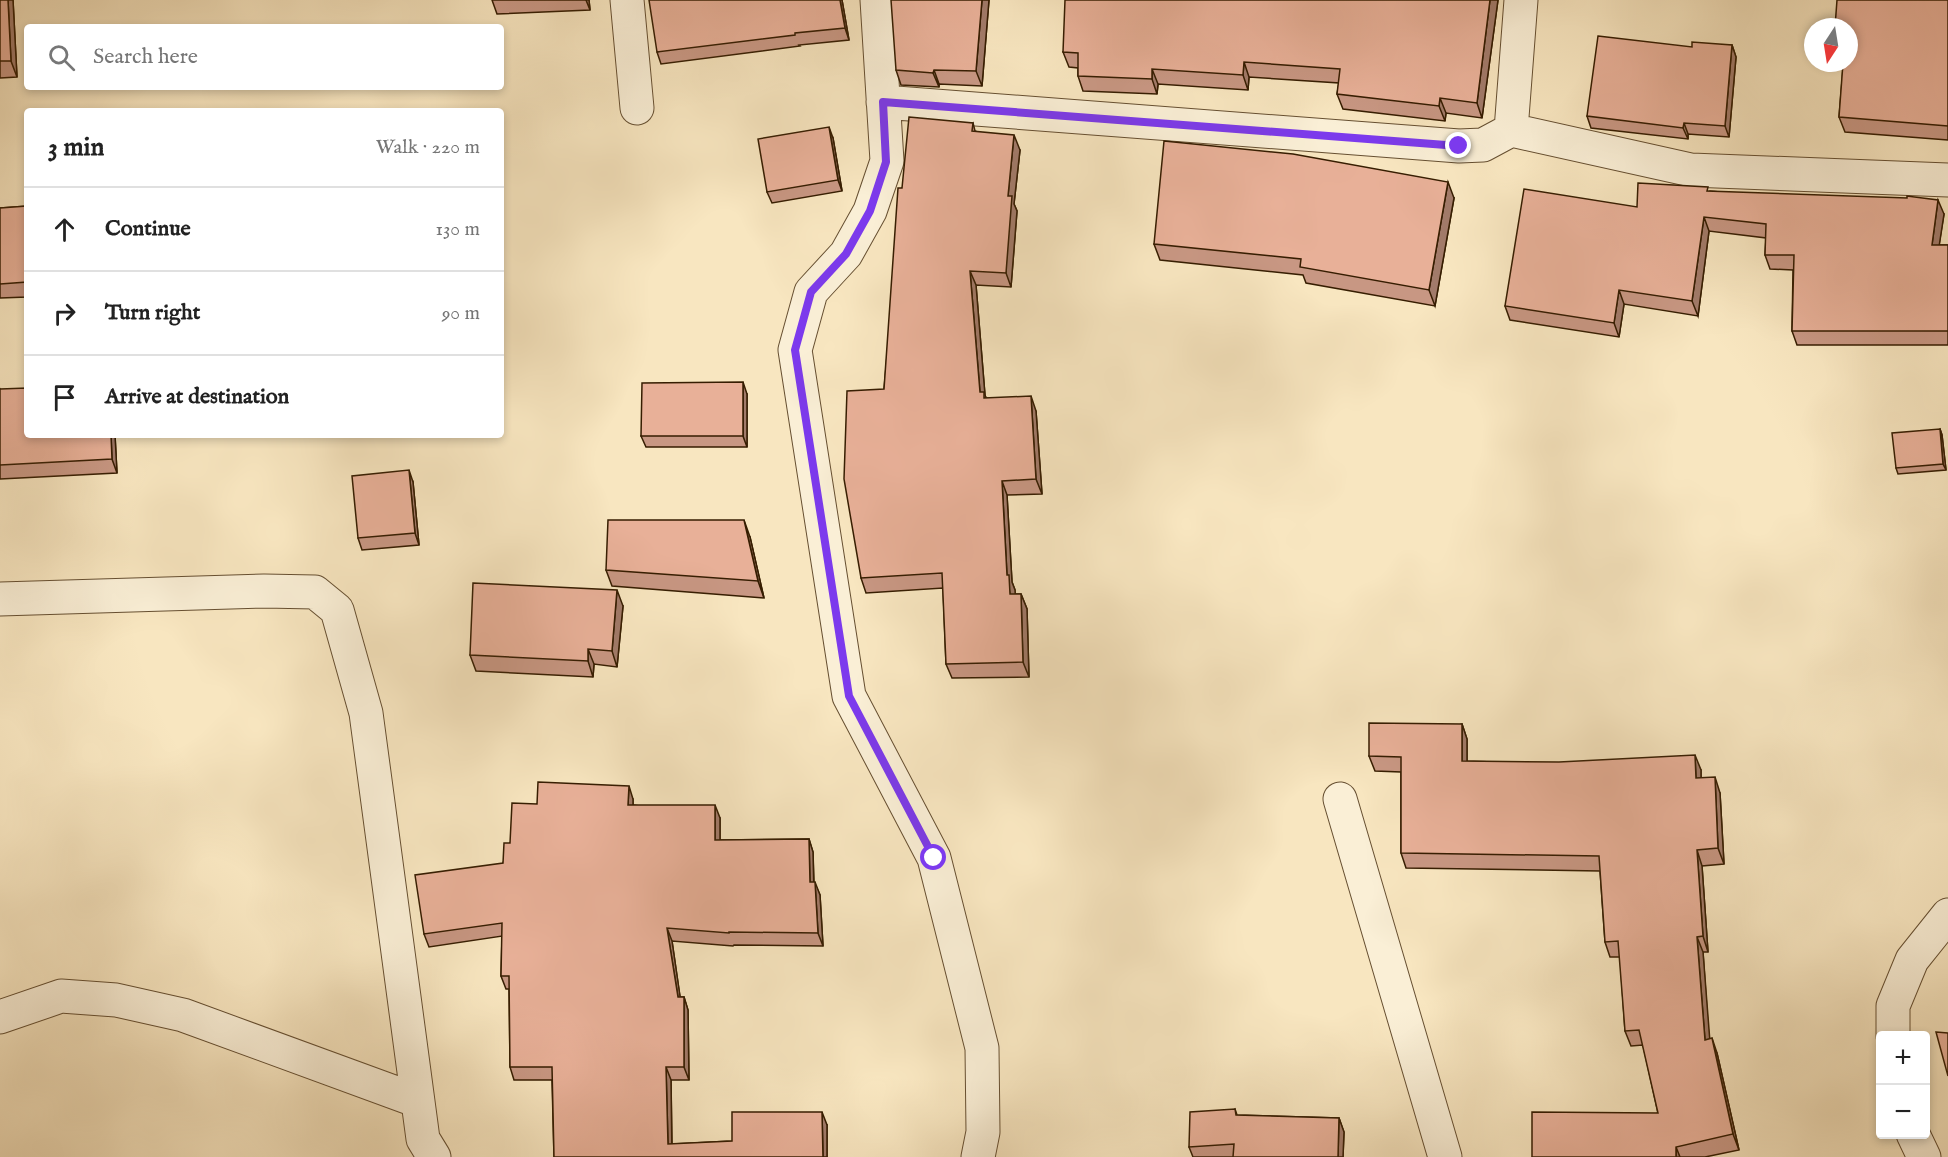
<!DOCTYPE html>
<html lang="en">
<head>
<meta charset="utf-8">
<style>
	:root { --surface:#fff; --page:#f6f6f6; --text:#222; --muted:#767676; --line:#e0e0e0 }
	body { margin:0; font-family:"IM FELL English",serif; background:var(--page); color:var(--text) }
	.controls { position:absolute; right:18px; bottom:18px; display:grid; overflow:hidden; border-radius:6px; box-shadow:0 3px 9px #0003 }
	.controls button { width:54px; height:54px; display:grid; place-items:center; padding:0; border:0; border-bottom:2px solid var(--line); background:var(--surface); color:var(--text); font:30px sans-serif }
	.compass { position:absolute; left:1804px; top:18px; width:54px; height:54px; border-radius:50%; background:var(--surface); box-shadow:0 3px 9px #0003; rotate:192deg }
	.stop { position:absolute; width:18px; height:18px; margin:-14px; border:4px solid #7c3aed; border-radius:50%; background:#fff }
	.stop.end { background:#7c3aed; border-color:#fff; box-shadow:0 2px 6px #0008 }
	.list { margin:0; padding:0; list-style:none }
	h2 { display:flex; justify-content:space-between; align-items:center; height:78px; margin:0; padding:0 24px; font-size:26px }
	h2 small { font-size:20px; font-weight:400; color:var(--muted) }
	.list li { display:grid; grid-template-columns:39px 1fr auto; gap:18px; align-items:center; box-sizing:border-box; height:84px; padding:0 24px; border-top:2px solid var(--line) }
	.list b { display:block; font-size:22px; white-space:nowrap }
	.list em { font-size:20px; font-style:normal; color:var(--muted) }
	.icon { flex:none; width:33px; height:33px; fill:none; stroke:currentColor; stroke-width:2; stroke-linecap:round; stroke-linejoin:round }
	.map { position:relative; flex:none; width:1948px; height:1157px; overflow:hidden }
	.search { position:absolute; background:var(--surface); box-shadow:0 3px 9px #0003; left:24px; top:24px; width:480px; height:66px; display:flex; align-items:center; gap:15px; box-sizing:border-box; padding:0 21px; border-radius:6px; color:var(--muted); font-size:22px }
	.panel { position:absolute; background:var(--surface); box-shadow:0 3px 9px #0003; left:24px; top:108px; width:480px; height:330px; border-radius:6px }
	.map>svg:first-child { display:block }
</style>
</head>
<body>
<div class="map">
<svg width="1948" height="1157" viewBox="0 0 1948 1157">
	<rect width="100%" height="100%" fill="#f8e6c0"/>
	<filter id="stains"><feTurbulence type="fractalNoise" baseFrequency=".00333" numOctaves="4"/><feColorMatrix values="0 0 0 0 .2 0 0 0 0 .09 0 0 0 0 .02 0 0 0 .5 -.17"/></filter>
	<radialGradient id="worn" r=".72"><stop offset=".6" stop-color="#630" stop-opacity="0"/><stop offset="1" stop-color="#630" stop-opacity=".3"/></radialGradient>
	<g fill="none" stroke-linecap="round" stroke-linejoin="round">
		<g stroke="#664f31" stroke-width="35">
			<path id="street" d="M 627,0 L 637,108
				M 877,0 L 887,161 L 870,211 L 846,254 L 811,292 L 795,350 L 849,696 L 934,858 L 982,1048 L 983,1132 L 978,1157
				M 883,102 L 1459,146 L 1483,145 L 1511,130 L 1521,0
				M 1511,130 L 1691,170 L 1948,180
				M 0,599 L 264,591 L 315,592 L 337,610 L 366,713 L 423,1139 L 434,1157
				M 1340,799 L 1445,1157
				M 0,1017 L 61,996 L 116,1000 L 183,1015 L 418,1101
				M 1893,1036 L 1893,1006 L 1912,960 L 1948,915
				M 1913,1134 L 1924,1157"/>
		</g>
		<use href="#street" stroke="#faefd6" stroke-width="33"/>
	</g>
	<path fill="#c89783" stroke="#361d01" stroke-width="1.5" d="M 0,0 L 13,0 L 17,77 L 0,78 Z
		M 492,0 L 589,0 L 590,10 L 497,14 Z
		M 842,0 L 849,40 L 799,45 L 800,46 L 661,64 L 657,52 Z
		M 989,0 L 982,86 L 939,84 L 939,87 L 901,85 L 896,70 Z
		M 1498,0 L 1482,118 L 1446,113 L 1445,121 L 1343,109 L 1337,94 L 1339,83 L 1249,77 L 1248,90 L 1158,84 L 1157,94 L 1083,91 L 1078,76 L 1078,68 L 1069,67 L 1063,52 Z
		M 1948,0 L 1948,140 L 1845,132 L 1839,117 L 1843,68 L 1839,68 L 1837,63 L 1849,63 Z
		M 1732,45 L 1736,57 L 1729,137 L 1688,134 L 1688,139 L 1591,128 L 1587,116 L 1692,47 Z
		M 973,123 L 975,131 L 1020,150 L 1014,204 L 1017,211 L 1011,287 L 976,285 L 985,395 L 986,398 L 1036,411 L 1042,494 L 1007,495 L 1012,582 L 1015,590 L 1015,594 L 1021,594 L 1027,609 L 1029,677 L 952,678 L 946,664 L 943,588 L 866,593 L 861,578 L 884,389 L 902,188 Z
		M 833,138 L 842,191 L 772,203 L 767,192 Z
		M 1710,191 L 1944,214 L 1939,245 L 1948,245 L 1948,345 L 1797,345 L 1792,331 L 1793,270 L 1770,269 L 1765,255 L 1766,238 L 1709,231 L 1698,316 L 1624,304 L 1619,337 L 1510,320 L 1505,306 L 1637,207 Z
		M 1454,198 L 1435,306 L 1306,283 L 1303,275 L 1160,260 L 1154,244 Z
		M 27,206 L 27,297 L 0,298 L 0,208 Z
		M 0,389 L 27,435 L 115,435 L 117,473 L 0,479 Z
		M 747,394 L 747,447 L 646,447 L 641,436 Z
		M 1940,429 L 1942,435 L 1946,470 L 1898,474 L 1896,468 Z
		M 413,482 L 419,545 L 362,550 L 358,538 Z
		M 750,537 L 764,598 L 612,586 L 606,570 Z
		M 623,606 L 617,667 L 594,664 L 593,677 L 476,671 L 470,655 Z
		M 1462,724 L 1467,739 L 1467,761 L 1701,770 L 1701,778 L 1720,793 L 1724,864 L 1702,866 L 1708,952 L 1703,952 L 1709,1039 L 1717,1053 L 1739,1150 L 1705,1157 L 1532,1157 L 1658,1113 L 1643,1045 L 1631,1046 L 1625,1031 L 1620,957 L 1610,957 L 1605,942 L 1600,871 L 1406,868 L 1401,853 L 1401,772 L 1375,771 L 1369,756 Z
		M 633,799 L 633,805 L 720,818 L 720,840 L 809,839 L 813,852 L 814,882 L 820,895 L 823,946 L 734,945 L 733,946 L 672,941 L 680,997 L 684,997 L 688,1010 L 689,1080 L 671,1080 L 672,1144 L 732,1141 L 827,1125 L 827,1157 L 554,1157 L 552,1080 L 514,1080 L 510,1067 L 509,989 L 506,989 L 501,976 L 502,936 L 429,947 L 424,934 L 503,863 L 510,843 L 537,804 Z
		M 1235,1109 L 1237,1115 L 1339,1118 L 1344,1132 L 1343,1157 L 1193,1157 L 1189,1147 Z"/>
	<path fill="#a27b6a" stroke="#361d01" stroke-width="1.5" d="M 8,0 L 13,0 L 17,77 L 11,61 Z
		M 586,0 L 589,0 L 590,10 Z
		M 840,0 L 842,0 L 849,40 L 845,28 Z
		M 982,0 L 989,0 L 982,86 L 976,71 Z
		M 1490,0 L 1498,0 L 1482,118 L 1477,103 Z
		M 1732,45 L 1736,57 L 1729,137 L 1725,126 Z
		M 1244,62 L 1249,77 L 1248,90 L 1243,75 Z
		M 1152,69 L 1158,84 L 1157,94 L 1152,79 Z
		M 934,70 L 939,84 L 939,87 L 933,73 Z
		M 1440,98 L 1446,113 L 1445,121 L 1439,106 Z
		M 1684,123 L 1688,134 L 1688,139 L 1683,128 Z
		M 829,127 L 833,138 L 842,191 L 838,180 Z
		M 1014,135 L 1020,150 L 1014,204 L 1017,211 L 1011,287 L 1006,273 L 1008,196 Z
		M 1448,182 L 1454,198 L 1435,306 L 1429,290 Z
		M 1938,200 L 1944,214 L 1937,260 L 1932,245 Z
		M 1704,217 L 1709,231 L 1698,316 L 1692,301 Z
		M 970,271 L 976,285 L 985,395 L 989,407 L 980,392 Z
		M 1619,290 L 1624,304 L 1619,337 L 1614,323 Z
		M 743,382 L 747,394 L 747,447 L 743,436 Z
		M 1031,396 L 1036,411 L 1042,494 L 1036,479 Z
		M 1940,429 L 1942,435 L 1946,470 L 1943,464 Z
		M 111,435 L 115,435 L 117,473 L 112,459 Z
		M 409,470 L 413,482 L 419,545 L 415,533 Z
		M 1002,481 L 1007,495 L 1012,582 L 1015,590 L 1016,609 L 1010,594 L 1007,575 Z
		M 744,520 L 750,537 L 764,598 L 758,581 Z
		M 617,590 L 623,606 L 617,667 L 612,651 Z
		M 1021,594 L 1027,609 L 1029,677 L 1023,662 Z
		M 588,649 L 594,664 L 593,677 L 588,661 Z
		M 1462,724 L 1467,739 L 1467,776 L 1462,761 Z
		M 1695,755 L 1701,770 L 1701,793 L 1696,778 Z
		M 1715,777 L 1720,793 L 1724,864 L 1718,848 Z
		M 629,786 L 633,799 L 633,818 L 628,805 Z
		M 715,805 L 720,818 L 720,853 L 715,840 Z
		M 809,839 L 813,852 L 814,895 L 810,882 Z
		M 1697,850 L 1702,866 L 1708,952 L 1703,936 Z
		M 815,882 L 820,895 L 823,946 L 818,933 Z
		M 667,928 L 672,941 L 682,1010 L 678,997 Z
		M 1697,937 L 1703,952 L 1711,1055 L 1705,1040 Z
		M 684,997 L 688,1010 L 689,1080 L 684,1067 Z
		M 1712,1038 L 1717,1053 L 1739,1150 L 1733,1134 Z
		M 666,1067 L 671,1080 L 672,1157 L 668,1144 Z
		M 822,1112 L 827,1125 L 827,1157 L 823,1157 Z
		M 1339,1118 L 1344,1132 L 1343,1157 L 1338,1157 Z
		M 1676,1147 L 1680,1157 L 1676,1157 Z"/>
	<path fill="#e8b098" stroke="#361d01" stroke-width="1.5" d="M 0,0 L 8,0 L 11,61 L 0,61 Z
		M 649,0 L 840,0 L 845,28 L 795,33 L 795,35 L 657,52 Z
		M 891,0 L 982,0 L 976,71 L 934,70 L 933,73 L 896,70 Z
		M 1065,0 L 1490,0 L 1477,103 L 1440,98 L 1439,106 L 1337,94 L 1340,69 L 1244,62 L 1243,75 L 1152,69 L 1152,79 L 1078,76 L 1078,53 L 1063,52 Z
		M 1837,0 L 1948,0 L 1948,126 L 1839,117 L 1843,63 L 1849,63 L 1849,27 L 1835,27 Z
		M 1598,36 L 1692,47 L 1692,42 L 1732,45 L 1725,126 L 1684,123 L 1683,128 L 1587,116 Z
		M 909,117 L 973,123 L 972,131 L 1014,135 L 1008,196 L 1012,196 L 1006,273 L 970,271 L 980,392 L 984,392 L 984,398 L 1031,396 L 1036,479 L 1002,481 L 1007,575 L 1009,575 L 1010,594 L 1021,594 L 1023,662 L 946,664 L 942,573 L 861,578 L 844,479 L 847,391 L 884,389 L 898,188 L 902,188 Z
		M 829,127 L 838,180 L 767,192 L 758,139 Z
		M 1164,141 L 1293,154 L 1448,182 L 1429,290 L 1300,267 L 1301,259 L 1154,244 Z
		M 1638,183 L 1708,187 L 1707,191 L 1907,198 L 1907,196 L 1938,200 L 1932,245 L 1948,245 L 1948,331 L 1792,331 L 1794,255 L 1765,255 L 1766,224 L 1704,217 L 1692,301 L 1619,290 L 1614,323 L 1505,306 L 1524,189 L 1637,207 Z
		M 27,206 L 27,282 L 0,284 L 0,208 Z
		M 743,382 L 743,436 L 641,436 L 642,383 Z
		M 27,388 L 27,435 L 111,435 L 112,459 L 0,465 L 0,389 Z
		M 1940,429 L 1943,464 L 1896,468 L 1892,433 Z
		M 409,470 L 415,533 L 358,538 L 352,476 Z
		M 608,520 L 744,520 L 758,581 L 606,570 Z
		M 473,583 L 617,590 L 612,651 L 588,649 L 588,661 L 470,655 Z
		M 1369,723 L 1462,724 L 1462,761 L 1559,762 L 1695,755 L 1696,778 L 1715,777 L 1718,848 L 1697,850 L 1703,936 L 1697,937 L 1705,1040 L 1712,1038 L 1733,1134 L 1676,1147 L 1676,1157 L 1532,1157 L 1532,1112 L 1658,1113 L 1639,1030 L 1625,1031 L 1618,941 L 1605,942 L 1599,856 L 1401,853 L 1401,757 L 1369,756 Z
		M 538,782 L 629,786 L 628,805 L 715,805 L 715,840 L 809,839 L 810,882 L 815,882 L 818,933 L 729,932 L 729,933 L 667,928 L 678,997 L 684,997 L 684,1067 L 666,1067 L 668,1144 L 732,1141 L 732,1112 L 822,1112 L 823,1157 L 554,1157 L 552,1067 L 510,1067 L 509,976 L 501,976 L 502,923 L 424,934 L 415,875 L 503,863 L 504,843 L 510,843 L 512,803 L 537,804 Z
		M 1936,1032 L 1948,1033 L 1948,1076 Z
		M 1235,1109 L 1236,1115 L 1339,1118 L 1338,1157 L 1233,1157 L 1234,1144 L 1189,1147 L 1190,1112 Z"/>
	<g fill="none" stroke-linecap="round" stroke-linejoin="round">
		<path stroke="#7c3aed" stroke-width="8" d="M 934,858 L 849,696 L 795,350 L 811,292 L 846,254 L 870,211 L 886,162 L 883,102 L 1459,146"/>
	</g>
	<rect width="100%" height="100%" filter="url(#stains)"/>
	<rect width="100%" height="100%" fill="url(#worn)"/>
</svg>
<div class="controls">
<button>+</button>
<button>−</button>
</div>
<svg class="compass" viewBox="-18 -18 36 36"><path d="M0-13l5 13h-10z" fill="#e53935"/><path d="M0 13l5-13h-10z" fill="#767676"/></svg>
<div class="stop" style="left:934px;top:858px"></div>
<div class="stop end" style="left:1459px;top:146px"></div>
<div class="search"><svg class="icon" aria-label="search" viewBox="0 0 24 24"><circle cx="10" cy="10" r="6"/><path d="M15 15l6 6"/></svg>Search here</div>
<section class="panel">
<h2>3 min<small>Walk · 220 m</small></h2>
<ul class="list">
<li><svg class="icon" aria-label="ahead" viewBox="0 0 24 24"><path d="M12 20V5M6 11l6-6 6 6"/></svg><div><b>Continue</b></div><em>130 m</em></li>
<li><svg class="icon" aria-label="right" viewBox="0 0 24 24"><path d="M7 20v-9h11M14 6l5 5-5 5"/></svg><div><b>Turn right</b></div><em>90 m</em></li>
<li><svg class="icon" aria-label="arrive" viewBox="0 0 24 24"><path d="M6 21V4h12l-3 4 3 4H6"/></svg><div><b>Arrive at destination</b></div></li>
</ul>
</section>
</div>
</body>
</html>
